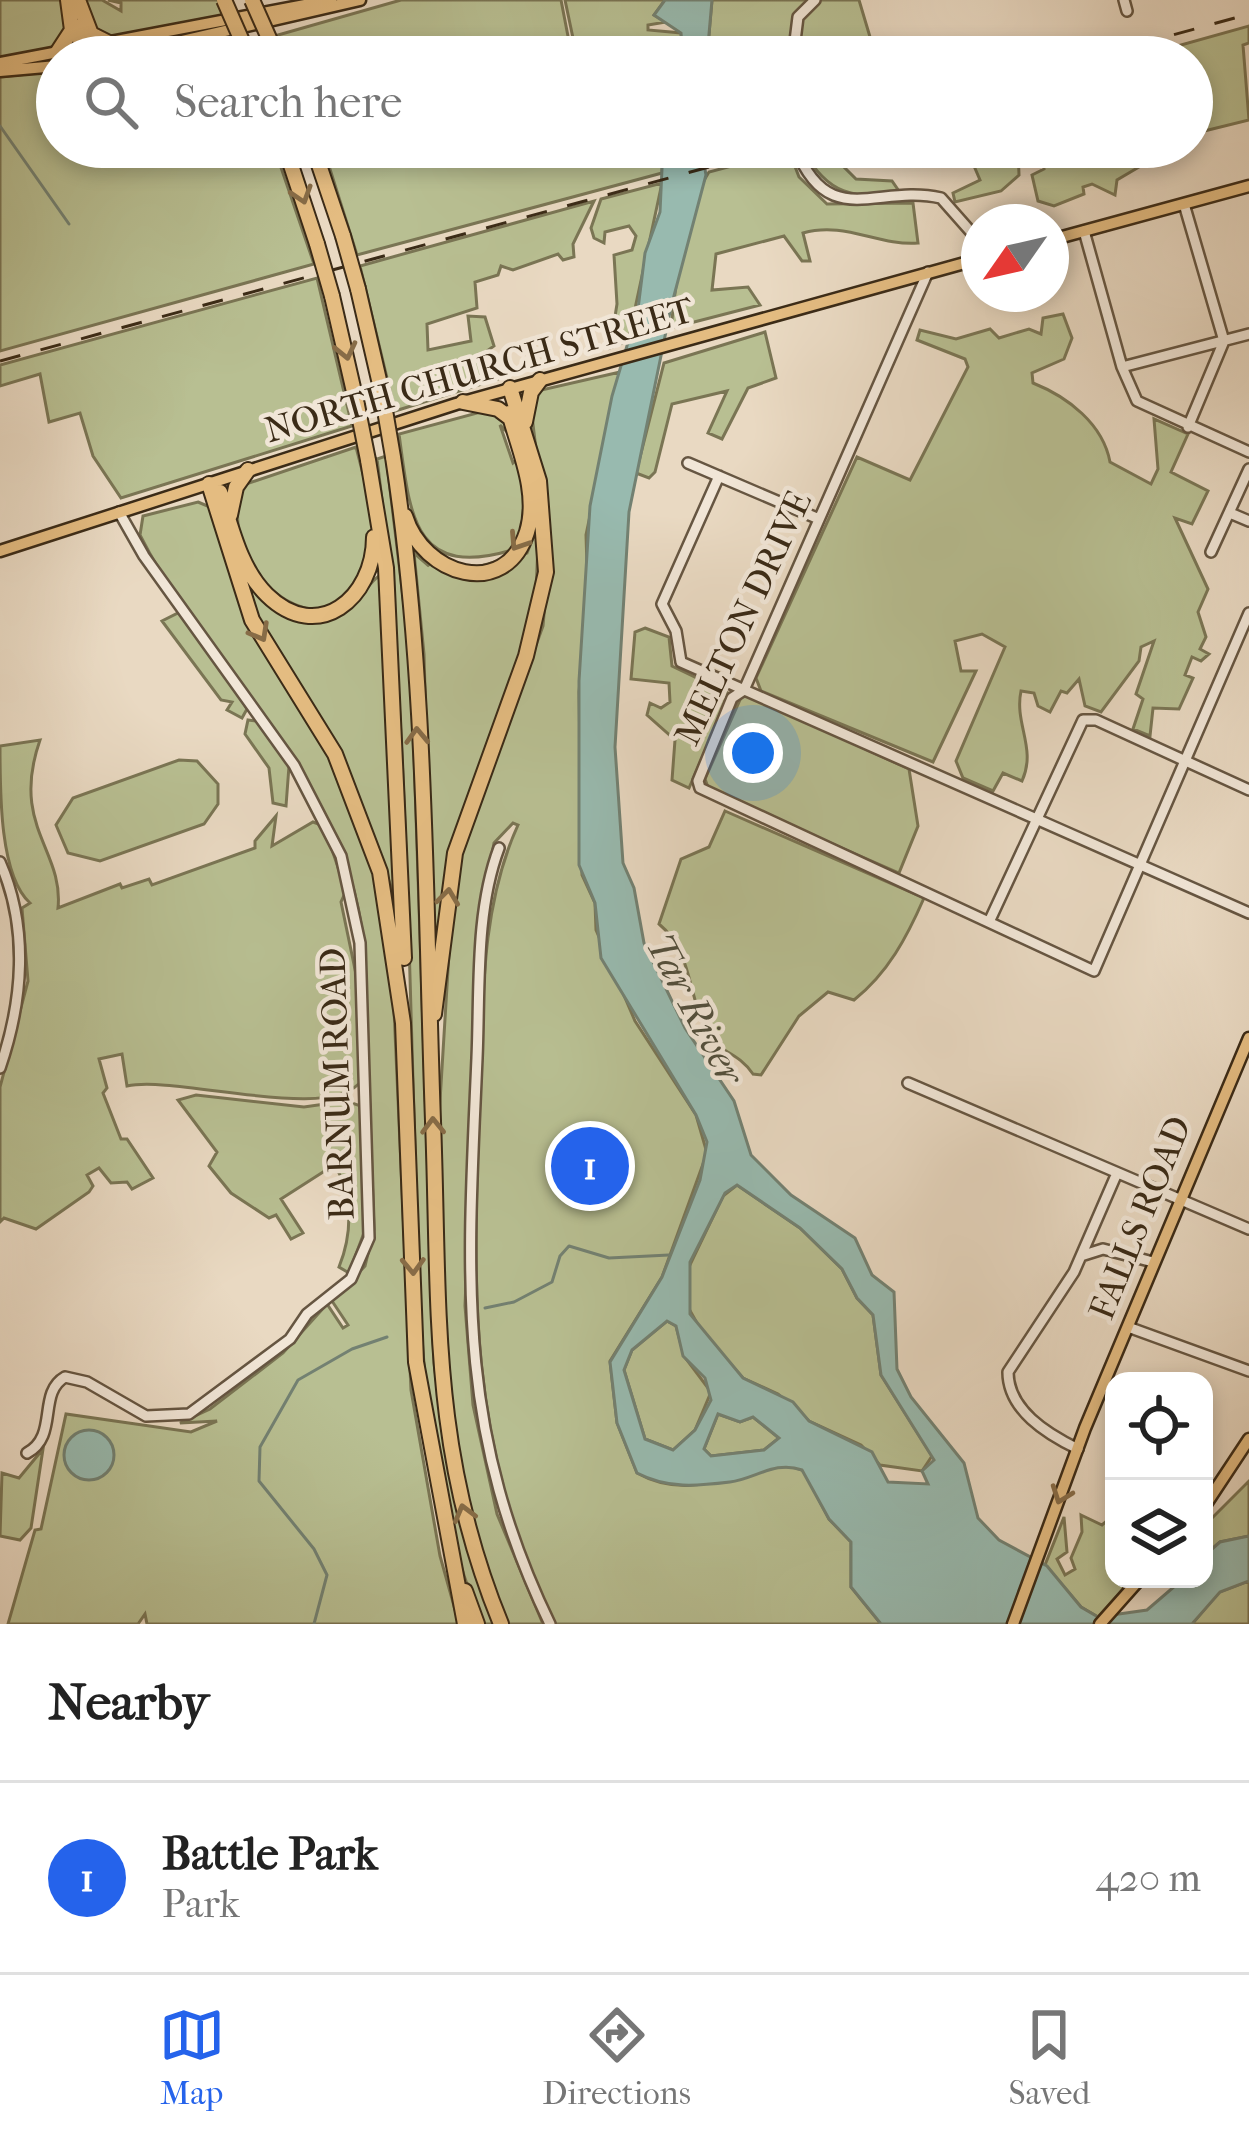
<!DOCTYPE html>
<html lang="en">
<head>
<meta charset="utf-8">
<style>
	:root { --surface:#fff; --page:#f6f6f6; --text:#222; --muted:#767676; --line:#e0e0e0; --accent:#2563eb }
	body { margin:0; font-family:"IM FELL French Canon",serif; background:var(--page); color:var(--text) }
	.controls { position:absolute; right:36px; bottom:36px; display:grid; overflow:hidden; border-radius:24px; box-shadow:0 6px 18px #0003 }
	.controls button { width:108px; height:108px; display:grid; place-items:center; padding:0; border:0; border-bottom:3px solid var(--line); background:var(--surface); color:var(--text); font:60px sans-serif }
	.compass { position:absolute; left:961px; top:204px; width:108px; height:108px; border-radius:50%; background:var(--surface); box-shadow:0 6px 18px #0003; rotate:236deg }
	.you { position:absolute; left:753px; top:753px; width:42px; height:42px; margin:-30px; border:9px solid #fff; border-radius:50%; background:#1a73e8; box-shadow:0 0 0 18px #1a73e833 }
	.badge { display:grid; place-items:center; width:78px; height:78px; border-radius:50%; background:var(--accent); color:#fff; font-size:39px; font-weight:700 }
	.pin { position:absolute; translate:-50% -50%; border:6px solid #fff; box-shadow:0 3px 12px #0006 }
	.list { margin:0; padding:0; list-style:none }
	h2 { display:flex; justify-content:space-between; align-items:center; height:156px; margin:0; padding:0 48px; font-size:51px }
	h2 small { font-size:39px; font-weight:400; color:var(--muted) }
	.list li { display:grid; grid-template-columns:78px 1fr auto; gap:36px; align-items:center; box-sizing:border-box; height:192px; padding:0 48px; border-top:3px solid var(--line) }
	.list b { display:block; font-size:45px; white-space:nowrap }
	.list p { margin:0; font-size:39px; white-space:nowrap; color:var(--muted) }
	.list em { font-size:39px; font-style:normal; color:var(--muted) }
	.icon { flex:none; width:66px; height:66px; fill:none; stroke:currentColor; stroke-width:2; stroke-linecap:round; stroke-linejoin:round }
	.map { position:relative; flex:none; width:1249px; height:1624px; overflow:hidden }
	.search { position:absolute; background:var(--surface); box-shadow:0 6px 18px #0003; left:36px; right:36px; top:36px; height:132px; display:flex; align-items:center; gap:30px; box-sizing:border-box; padding:0 42px; border-radius:66px; color:var(--muted); font-size:45px }
	.sheet { height:348px; background:var(--surface) }
	nav { display:flex; justify-content:space-around; align-items:center; box-sizing:border-box; height:168px; border-top:3px solid var(--line); background:var(--surface); font-size:33px; color:var(--muted) }
	nav a { display:grid; justify-items:center; gap:6px }
	nav .on { color:var(--accent) }
	.map>svg:first-child { display:block }
</style>
</head>
<body>
<div class="map">
<svg width="1249" height="1624" viewBox="0 0 1249 1624">
	<rect width="100%" height="100%" fill="#e9d9c2"/>
	<filter id="stains"><feTurbulence type="fractalNoise" baseFrequency=".00167" numOctaves="4"/><feColorMatrix values="0 0 0 0 .2 0 0 0 0 .09 0 0 0 0 .02 0 0 0 .5 -.17"/></filter>
	<radialGradient id="worn" r=".72"><stop offset=".6" stop-color="#630" stop-opacity="0"/><stop offset="1" stop-color="#630" stop-opacity=".3"/></radialGradient>
	<path fill="#b8bf92" stroke="#7a7554" stroke-width="3" d="M 0,0 L 64,0 L 69,29 L 53,48 L 0,58 Z
		M 82,0 L 102,0 L 121,11 L 121,3 L 108,0 L 218,0 L 224,19 L 114,38 L 92,26 Z
		M 401,0 L 561,0 L 572,57 L 287,57 L 278,35 Z
		M 565,0 L 665,0 L 654,15 L 666,22 L 648,25 L 648,30 L 681,33 L 683,57 L 668,51 L 666,57 L 577,57 Z
		M 712,0 L 859,0 L 876,57 L 707,57 Z
		M 1249,26 L 1249,43 L 1243,45 L 1249,120 L 1192,134 L 1192,57 L 1138,57 Z
		M 57,71 L 57,147 L 274,147 L 314,264 L 0,351 L 0,77 Z
		M 323,147 L 663,147 L 662,173 L 357,255 Z
		M 837,147 L 839,162 L 856,179 L 892,181 L 901,194 C 853,199 828,195 803,150 Z
		M 950,147 L 1018,147 L 1019,175 L 1001,191 L 955,202 L 953,193 L 980,180 L 974,166 L 959,163 Z
		M 1040,147 L 1168,147 L 1145,155 L 1139,167 L 1117,180 L 1115,195 L 1092,184 L 1083,187 L 1084,194 L 1054,206 L 1038,201 L 1032,175 L 1044,169 Z
		M 789,151 L 799,177 L 827,204 L 913,203 L 918,243 C 878,246 845,221 803,233 L 810,261 L 802,261 L 784,236 L 716,254 L 712,290 L 748,287 L 760,305 L 671,328 C 677,277 681,216 709,172 Z
		M 662,183 L 628,341 L 610,348 L 617,304 L 614,255 L 632,250 L 636,236 L 629,226 L 605,232 L 604,243 L 594,238 L 591,228 L 601,199 Z
		M 594,201 L 573,244 L 574,257 L 563,260 L 558,254 L 513,270 L 501,266 L 498,275 L 475,282 L 477,308 L 427,324 L 428,350 L 471,341 L 468,316 L 485,317 L 494,346 L 480,356 L 484,364 L 496,365 L 498,379 L 395,411 L 360,266 Z
		M 317,278 L 352,426 L 121,498 L 93,456 L 80,413 L 49,422 L 40,374 L 0,386 L 0,365 Z
		M 1063,314 L 1072,338 L 1064,359 L 1032,373 L 1033,383 C 1068,397 1103,424 1110,462 L 1151,484 L 1158,469 L 1154,419 L 1188,434 L 1171,472 L 1208,491 L 1192,524 L 1175,518 L 1208,589 L 1198,612 L 1206,637 L 1200,649 L 1209,654 L 1201,661 L 1192,657 L 1185,675 L 1193,678 L 1179,709 L 1153,708 L 1150,736 L 1133,729 L 1143,699 L 1136,694 L 1154,641 L 1141,647 L 1139,661 L 1101,712 L 1085,706 L 1079,679 L 1067,693 L 1061,691 L 1050,712 L 1038,706 L 1034,693 L 1021,691 C 1014,724 1037,748 1022,781 L 1003,773 L 993,791 L 963,778 L 956,761 L 1005,647 L 982,634 L 955,641 L 961,671 L 976,671 L 933,762 L 761,691 L 756,678 L 857,457 L 910,480 L 968,367 L 965,359 L 917,340 L 920,330 L 956,339 L 990,329 L 999,338 L 1029,329 L 1041,334 L 1043,318 Z
		M 765,332 L 776,378 L 748,388 L 722,439 L 708,433 L 727,391 L 672,404 L 655,472 L 649,478 L 636,473 L 664,363 Z
		M 620,372 L 586,535 L 588,598 L 579,692 L 582,875 L 595,903 L 596,930 L 635,1021 L 696,1115 L 707,1153 L 662,1277 L 610,1361 L 617,1423 L 637,1473 C 702,1510 763,1451 804,1471 L 829,1519 L 851,1542 L 851,1587 L 881,1624 L 554,1624 C 465,1438 473,1286 480,1086 C 483,998 481,906 518,825 L 513,823 L 494,843 L 481,915 L 465,1306 L 473,1405 L 497,1514 L 543,1624 L 506,1624 L 469,1511 L 443,1359 L 438,1134 L 454,871 L 543,626 L 549,556 L 531,408 L 537,391 Z
		M 488,410 L 503,415 L 512,437 L 500,425 L 513,463 L 519,458 L 528,514 L 512,550 C 412,580 410,513 399,434 Z
		M 356,447 C 364,480 378,520 371,556 C 349,667 209,586 243,485 Z
		M 386,456 L 411,664 L 434,1363 L 445,1444 L 496,1624 L 482,1624 C 415,1464 419,1283 414,1113 C 407,894 405,676 377,459 Z
		M 198,502 L 210,507 L 250,627 L 327,747 L 365,830 L 392,965 L 411,1390 L 440,1556 L 459,1624 L 147,1624 L 145,1614 L 138,1624 L 8,1624 L 35,1530 L 41,1529 L 66,1414 L 191,1432 L 217,1421 L 180,1423 L 210,1409 L 283,1353 L 327,1304 L 343,1328 L 348,1325 L 332,1301 L 365,1266 L 374,1229 L 364,947 C 349,778 212,678 140,535 L 143,516 Z
		M 539,523 L 535,612 L 469,794 L 433,975 L 424,654 L 414,553 L 429,566 L 426,558 L 452,574 L 527,553 Z
		M 379,576 L 381,590 L 395,897 L 350,776 L 256,614 L 245,580 C 269,613 315,626 352,604 C 364,597 368,583 379,576 Z
		M 180,612 L 239,695 L 247,709 L 242,718 L 227,710 L 232,702 L 221,700 L 162,621 Z
		M 645,628 L 669,637 L 672,666 L 730,694 L 689,788 L 672,780 L 675,740 L 647,715 L 650,703 L 661,708 L 670,702 L 669,683 L 631,679 L 635,632 Z
		M 743,693 L 909,769 L 918,826 L 899,873 L 709,790 L 705,779 Z
		M 248,720 L 257,721 L 289,766 L 286,806 L 273,803 L 269,768 L 245,734 Z
		M 40,740 C 10,826 64,850 58,908 L 120,884 L 122,888 L 149,879 L 152,885 L 255,848 L 255,841 L 276,816 L 272,846 L 313,822 L 324,826 L 346,891 L 341,902 L 357,979 L 362,1080 C 332,1124 178,1075 127,1086 L 122,1054 L 99,1059 L 107,1088 L 103,1093 L 121,1139 L 127,1139 L 153,1178 L 132,1189 L 127,1182 L 111,1183 L 99,1168 L 87,1175 L 93,1186 L 89,1192 L 36,1229 L 4,1218 L 0,1222 L 0,1087 L 28,981 L 22,908 L 30,903 C 0,876 0,795 0,746 Z
		M 179,760 L 197,761 L 218,784 L 218,804 L 204,824 L 100,861 L 68,853 L 56,825 L 73,798 Z
		M 725,811 L 924,898 C 907,937 888,973 854,1000 L 828,992 L 799,1016 L 761,1075 L 753,1074 C 738,1052 721,1053 711,1038 C 686,999 695,954 659,924 L 681,859 L 709,847 Z
		M 196,1095 L 304,1107 L 346,1101 L 361,1106 L 365,1230 L 349,1273 L 339,1267 C 352,1235 354,1193 334,1165 L 281,1199 L 303,1233 L 291,1239 L 276,1215 L 269,1218 L 231,1193 L 209,1166 L 217,1152 L 178,1100 Z
		M 737,1185 L 800,1228 L 842,1269 L 857,1298 L 873,1315 L 881,1375 L 932,1456 L 922,1471 L 880,1465 L 861,1445 L 809,1421 L 778,1394 L 743,1378 L 702,1332 L 688,1307 L 687,1271 L 723,1196 Z
		M 667,1321 L 676,1326 L 684,1356 L 711,1392 L 695,1430 L 673,1450 L 645,1439 L 624,1370 L 632,1350 Z
		M 718,1414 L 740,1422 L 753,1417 L 779,1438 L 764,1450 L 711,1456 L 704,1449 Z
		M 43,1449 L 31,1528 L 20,1540 L 0,1536 L 2,1473 L 19,1478 Z
		M 1249,1481 L 1249,1536 L 1220,1542 L 1204,1556 L 1204,1526 Z
		M 1081,1515 L 1102,1525 L 1114,1515 L 1114,1579 L 1132,1579 L 1098,1617 L 1081,1607 L 1045,1565 L 1064,1517 L 1067,1552 L 1057,1559 L 1065,1575 L 1075,1569 L 1071,1558 L 1082,1532 Z
		M 1249,1581 L 1249,1624 L 1192,1624 L 1219,1592 Z"/>
	<path fill="#98baaf" stroke="#738172" stroke-width="3" fill-rule="evenodd" d="M 665,0 L 712,0 L 707,57 L 683,57 L 681,33 L 654,15 Z
		M 663,147 L 701,147 L 706,175 L 671,307 L 629,512 L 615,747 L 623,863 L 634,888 L 644,943 L 685,1028 L 734,1101 L 751,1155 L 791,1195 L 855,1238 L 872,1275 L 894,1292 L 897,1369 L 911,1397 L 964,1463 L 978,1518 L 999,1540 L 1047,1566 L 1081,1607 L 1098,1617 L 1147,1610 L 1183,1579 L 1204,1579 L 1204,1556 L 1220,1542 L 1249,1536 L 1249,1581 L 1220,1592 L 1192,1624 L 881,1624 L 851,1587 L 851,1542 L 829,1519 L 802,1470 C 775,1460 755,1479 730,1482 C 697,1486 668,1489 637,1473 L 617,1423 L 610,1362 L 662,1277 L 700,1180 L 707,1142 L 696,1115 L 601,958 L 595,903 L 579,865 L 579,681 L 590,506 L 612,396 L 638,309 L 645,253 L 660,212 ZM 737,1185 L 800,1228 L 842,1269 L 857,1298 L 873,1315 L 881,1375 L 934,1460 L 922,1471 L 928,1484 L 888,1482 L 872,1452 L 809,1421 L 793,1402 L 743,1378 L 690,1314 L 690,1262 L 725,1193 ZM 667,1321 L 676,1326 L 683,1356 L 705,1378 L 711,1400 L 695,1430 L 673,1450 L 645,1439 L 624,1370 L 632,1350 ZM 718,1414 L 740,1422 L 753,1417 L 779,1438 L 764,1450 L 711,1456 L 704,1449 Z
		M64 1455a25 25 0 1 1 50 0a25 25 0 1 1-50 0Z"/>
	<g fill="none" stroke-linecap="round" stroke-linejoin="round">
		<path stroke="#738172" stroke-width="3" d="M 0,126 L 69,224
			M 485,1308 L 514,1302 L 552,1282 L 560,1256 L 569,1246 L 609,1258 L 669,1255
			M 314,1624 L 327,1575 L 314,1549 L 259,1481 L 260,1447 L 298,1380 L 352,1349 L 387,1337"/>
		<g stroke="#665642" stroke-width="14">
			<path id="minor" d="M 1124,0 L 1127,11
				M 793,57 L 798,17 L 815,0
				M 795,147 C 829,233 877,183 941,198 L 979,241
				M 1184,204 L 1224,341 L 1188,427
				M 1084,231 L 1122,367 L 1137,401 L 1249,452
				M 928,272 L 744,690 L 732,698 L 698,781 L 700,788 L 1094,971 L 1249,613
				M 1122,367 L 1249,334
				M 688,463 L 819,519
				M 719,476 L 662,604 L 676,631 L 681,662 L 1249,913
				M 1230,513 L 1249,521
				M 1211,552 L 1249,469
				M 499,848 C 475,912 480,990 477,1058 C 468,1269 454,1426 550,1624
				M 0,862 C 29,928 23,1001 0,1068
				M 989,922 L 1083,720 L 1096,720 L 1249,790
				M 908,1083 L 1249,1229
				M 1084,1255 L 1103,1249 L 1153,1262
				M 1128,1327 L 1249,1371
				M 1078,1449 C 1047,1434 1008,1410 1008,1372 L 1074,1272 L 1117,1173
				M 27,1453 C 59,1436 37,1393 65,1377 L 87,1382 L 146,1416 L 189,1414 L 290,1339 L 307,1314 L 351,1279 L 369,1238 L 360,943 L 341,856 L 294,765 L 144,556 L 119,512"/>
		</g>
		<g stroke="#3b2b17" stroke-width="15">
			<path id="major" d="M 112,57 L 360,0
				M 0,63 L 331,0
				M 0,71 L 57,66
				M 1051,240 L 1249,186
				M 0,551 L 456,404 L 979,259
				M 1204,1507 L 1249,1439
				M 1013,1624 L 1085,1428 L 1249,1038
				M 1100,1624 L 1140,1579"/>
		</g>
		<g stroke="#3b2b17" stroke-width="18">
			<path id="highway" d="M 78,0 L 91,34 L 111,44
				M 75,26 L 86,57
				M 57,53 L 72,30 L 68,0
				M 285,147 L 317,244
				M 313,147 L 343,236
				M 358,289 L 382,393
				M 332,296 L 357,405
				M 463,402 L 498,409 L 510,418
				M 525,422 L 531,392 L 540,380
				M 393,457 C 427,675 425,901 433,1121 C 440,1303 429,1449 501,1624
				M 368,460 L 386,568 L 404,958
				M 209,484 L 252,620 L 335,754 L 380,872 L 403,1023 L 416,1362 L 465,1624
				M 220,492 C 231,526 240,569 267,595 C 318,645 374,598 374,537
				M 230,515 L 236,487 L 248,470
				M 405,516 C 423,575 505,601 527,532 C 539,493 519,450 509,413
				M 434,1014 L 455,853 L 526,656 L 546,572 L 539,481 L 510,388
				M 465,1591 L 477,1624"/>
		</g>
		<use href="#minor" stroke="#f1e6d7" stroke-width="9"/>
		<use href="#major" stroke="#e4bc81" stroke-width="10"/>
		<use href="#highway" stroke="#e4bc81" stroke-width="14"/>
		<path stroke="#3b2b17" stroke-width="3" stroke-dasharray="21 21" stroke-linecap="butt" d="M 1093,57 L 1249,14
			M 0,361 L 782,147"/>
		<g stroke="#3b2b17" stroke-width="18" stroke-linecap="butt">
			<path id="highway-bridge" d="M 224,0 L 249,57
				M 252,0 L 276,54
				M 343,236 L 358,289
				M 317,244 L 332,296
				M 382,393 L 393,457
				M 357,405 L 368,460"/>
		</g>
		<use href="#highway-bridge" stroke="#e4bc81" stroke-width="14"/>
	</g>
	<defs><path id="oneway-chevron" d="M-2-3.5L2.5 0L-2 3.5" fill="none" stroke-width="1.6" stroke-linecap="round" stroke-linejoin="round" transform="scale(3)"/></defs>
	<g stroke="#876c47">
		<use href="#oneway-chevron" transform="translate(302 195) rotate(72)"/>
		<use href="#oneway-chevron" transform="translate(346 351) rotate(77)"/>
		<use href="#oneway-chevron" transform="translate(518 542) rotate(123)"/>
		<use href="#oneway-chevron" transform="translate(260 633) rotate(61)"/>
		<use href="#oneway-chevron" transform="translate(417 736) rotate(-92)"/>
		<use href="#oneway-chevron" transform="translate(448 897) rotate(-83)"/>
		<use href="#oneway-chevron" transform="translate(433 1126) rotate(-91)"/>
		<use href="#oneway-chevron" transform="translate(413 1266) rotate(88)"/>
		<use href="#oneway-chevron" transform="translate(1061 1495) rotate(110)"/>
		<use href="#oneway-chevron" transform="translate(464 1513) rotate(-105)"/>
	</g>
	<g text-anchor="middle" dominant-baseline="central" stroke-width="9" stroke-linejoin="round" paint-order="stroke">
		<g font-size="36" fill="#3b2b17" stroke="#f1e6d7">
			<text transform="translate(479 370) rotate(-16)">NORTH CHURCH STREET</text>
			<text transform="translate(743 618) rotate(-65)">MELTON DRIVE</text>
			<text transform="translate(337 1084) rotate(-92)">BARNUM ROAD</text>
			<text transform="translate(1140 1218) rotate(-68)">FALLS ROAD</text>
		</g>
		<g font-size="39" font-style="italic" fill="#524f3d" stroke="#f1e6d7">
			<text transform="translate(695 1009) rotate(62)">Tar River</text>
		</g>
	</g>
	<rect width="100%" height="100%" filter="url(#stains)"/>
	<rect width="100%" height="100%" fill="url(#worn)"/>
</svg>
<div class="controls">
<button><svg class="icon" aria-label="locate" viewBox="0 0 24 24"><circle cx="12" cy="12" r="6"/><path d="M12 2v4M12 18v4M2 12h4M18 12h4"/></svg></button>
<button><svg class="icon" aria-label="layers" viewBox="0 0 24 24"><path d="M12 4l9 5-9 5-9-5zM3 14l9 5 9-5"/></svg></button>
</div>
<svg class="compass" viewBox="-18 -18 36 36"><path d="M0-13l5 13h-10z" fill="#e53935"/><path d="M0 13l5-13h-10z" fill="#767676"/></svg>
<div class="you"></div>
<div class="pin badge" style="left:590px;top:1166px">1</div>
<div class="search"><svg class="icon" aria-label="search" viewBox="0 0 24 24"><circle cx="10" cy="10" r="6"/><path d="M15 15l6 6"/></svg>Search here</div>
</div>
<section class="sheet">
<h2>Nearby<small></small></h2>
<ul class="list">
<li><span class="badge">1</span><div><b>Battle Park</b><p>Park</p></div><em>420 m</em></li>
</ul>
</section>
<nav>
<a class="on"><svg class="icon" aria-label="map" viewBox="0 0 24 24"><path d="M3 6l6-2 6 2 6-2v14l-6 2-6-2-6 2zM9 4v14M15 6v14"/></svg>Map</a>
<a><svg class="icon" aria-label="directions" viewBox="0 0 24 24"><path d="M12 3l9 9-9 9-9-9zM9 14v-3h6M13 9l2 2-2 2"/></svg>Directions</a>
<a><svg class="icon" aria-label="saved" viewBox="0 0 24 24"><path d="M7 4h10v16l-5-4-5 4z"/></svg>Saved</a>
</nav>
</body>
</html>
